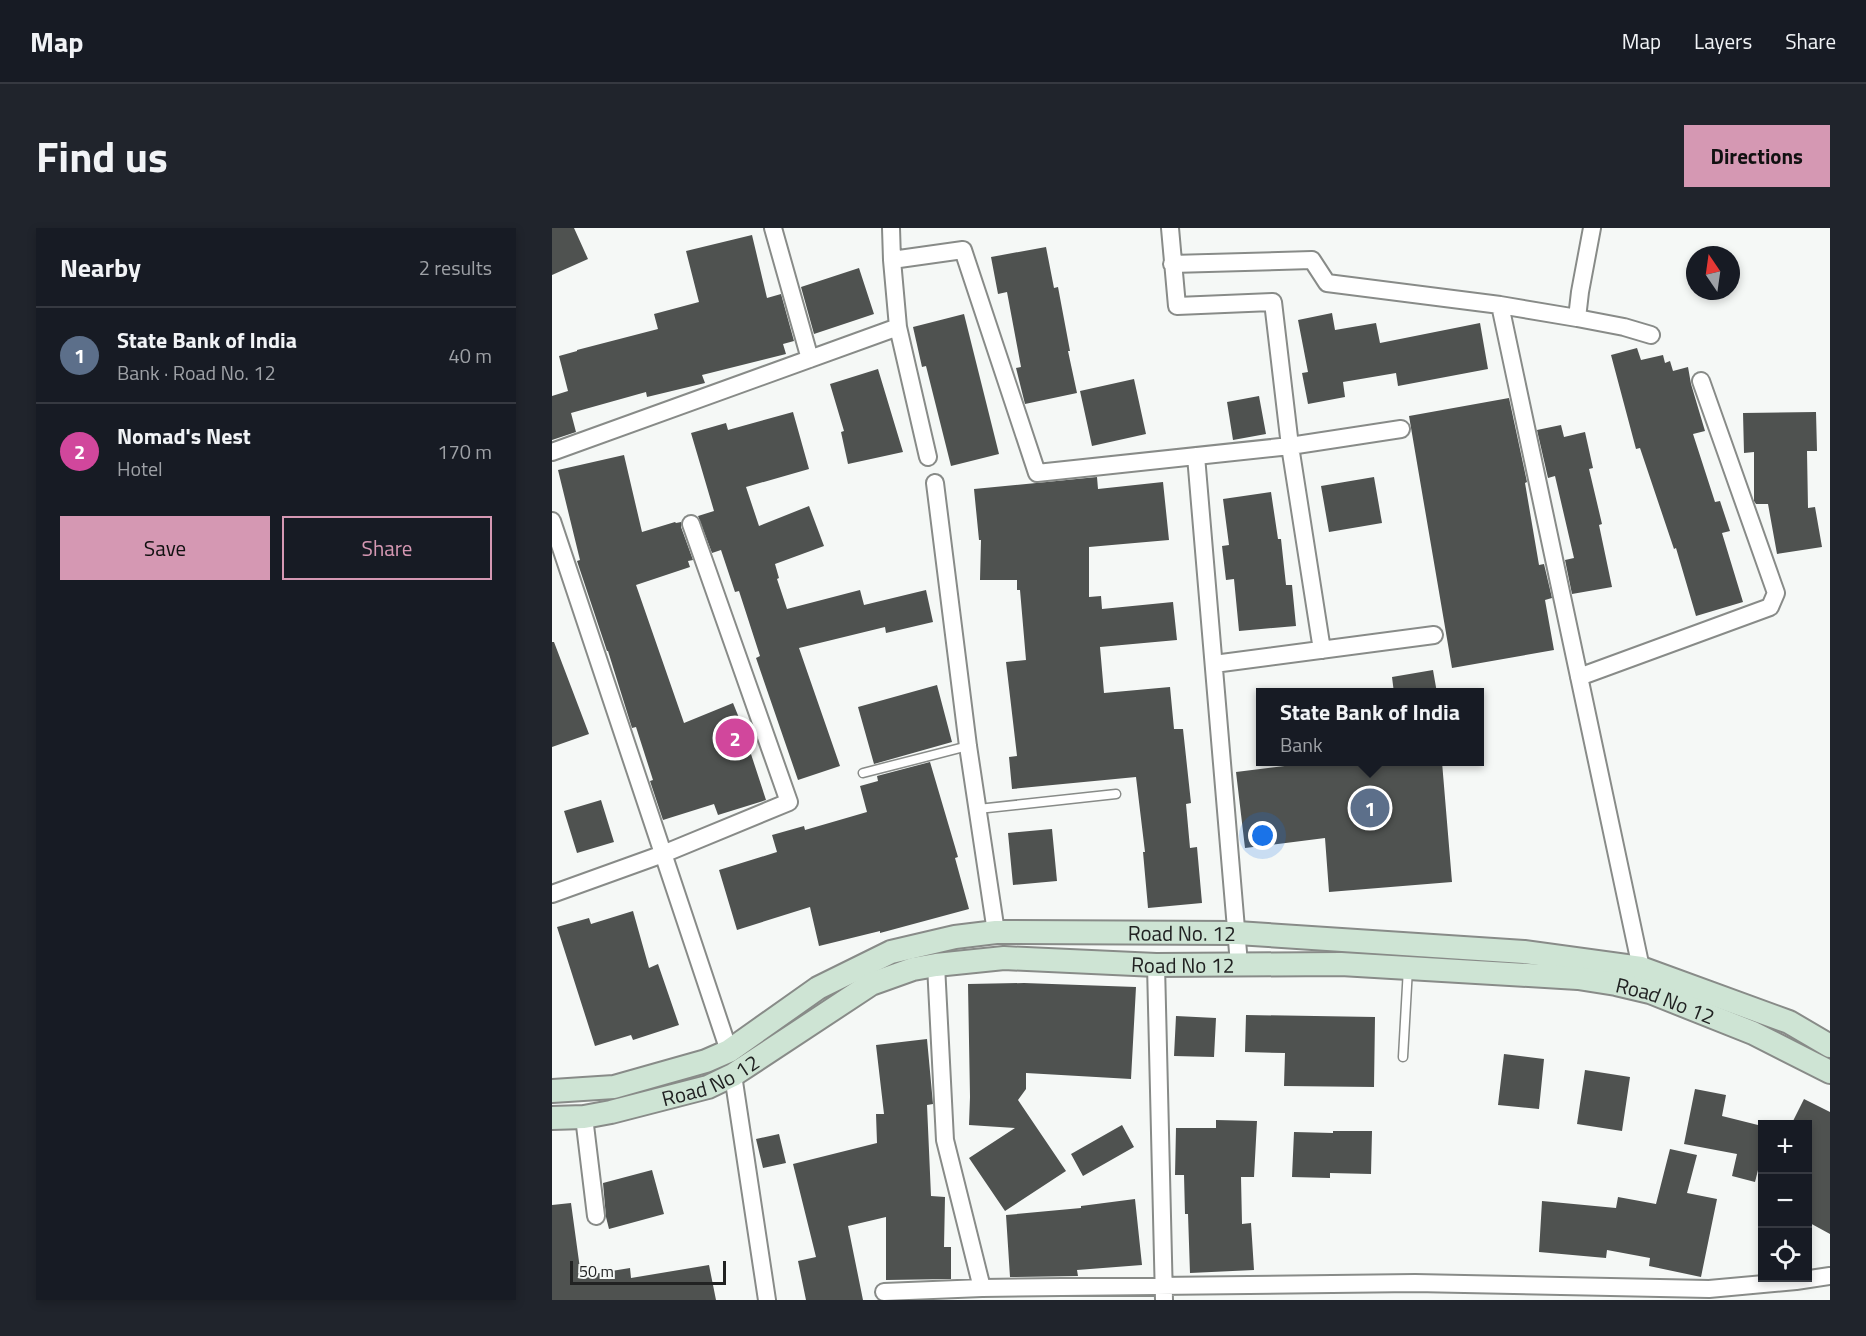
<!DOCTYPE html>
<html lang="en">
<head>
<meta charset="utf-8">
<style>
	:root { --surface:#171b24; --page:#20242c; --text:#f1f3f6; --muted:#9ea1a6; --line:#363941; --accent:#d598b3 }
	body { margin:0; font-family:"Titillium Web",sans-serif; background:var(--page); color:var(--text) }
	.controls { position:absolute; right:18px; bottom:18px; display:grid; overflow:hidden; border-radius:0px; box-shadow:0 3px 9px #0003 }
	.controls button { width:54px; height:54px; display:grid; place-items:center; padding:0; border:0; border-bottom:2px solid var(--line); background:var(--surface); color:var(--text); font:30px sans-serif }
	.compass { position:absolute; left:1134px; top:18px; width:54px; height:54px; border-radius:50%; background:var(--surface); box-shadow:0 3px 9px #0003; rotate:347deg }
	.scale { position:absolute; left:18px; bottom:15px; width:156px; box-sizing:border-box; padding-left:6px; border:3px solid #212222; border-top:0; font-size:16px; line-height:21px; white-space:nowrap; color:#212222; -webkit-text-stroke:4px #f5f8f6; paint-order:stroke }
	.you { position:absolute; left:711px; top:608px; width:21px; height:21px; margin:-15px; border:4px solid #fff; border-radius:50%; background:#1a73e8; box-shadow:0 0 0 9px #1a73e833 }
	.badge { display:grid; place-items:center; width:39px; height:39px; border-radius:50%; background:var(--accent); color:#fff; font-size:20px; font-weight:700 }
	.pin { position:absolute; translate:-50% -50%; border:3px solid #fff; box-shadow:0 2px 6px #0006 }
	.popup { position:absolute; left:704px; top:460px; width:228px; height:78px; box-sizing:border-box; display:grid; place-content:center; border-radius:0px; background:var(--surface); filter:drop-shadow(0 2px 4px #0005); font-size:20px; white-space:nowrap; color:var(--muted) }
	.popup b { font-size:22px; color:var(--text) }
	.popup::after { content:''; position:absolute; left:50%; top:100%; margin-left:-12px; border:12px solid transparent; border-top-color:var(--surface) }
	.list { margin:0; padding:0; list-style:none }
	h2 { display:flex; justify-content:space-between; align-items:center; height:78px; margin:0; padding:0 24px; font-size:26px }
	h2 small { font-size:20px; font-weight:400; color:var(--muted) }
	.list li { display:grid; grid-template-columns:39px 1fr auto; gap:18px; align-items:center; box-sizing:border-box; height:96px; padding:0 24px; border-top:2px solid var(--line) }
	.list b { display:block; font-size:22px; white-space:nowrap }
	.list p { margin:0; font-size:20px; white-space:nowrap; color:var(--muted) }
	.list em { font-size:20px; font-style:normal; color:var(--muted) }
	.actions { display:flex; gap:12px; padding:18px 24px }
	.actions a { flex:1; padding:14px 0; border:2px solid var(--accent); border-radius:0px; text-align:center; font-size:21px; color:var(--accent) }
	.actions .main { background:var(--accent); color:#111 }
	.icon { flex:none; width:33px; height:33px; fill:none; stroke:currentColor; stroke-width:2; stroke-linecap:round; stroke-linejoin:round }
	.map { position:relative; flex:none; width:1278px; height:1072px; overflow:hidden; border-radius:0px }
	header { display:flex; align-items:center; gap:36px; box-sizing:border-box; height:84px; padding:0 30px; background:var(--surface); border-bottom:2px solid var(--line) }
	header strong { font-size:28px }
	nav { display:flex; gap:33px; margin-inline-start:auto; font-size:21px }
	.intro { display:flex; align-items:center; justify-content:space-between; box-sizing:border-box; height:144px; padding:0 36px }
	h1 { margin:0; font-size:42px }
	.button { padding:15px 27px; border-radius:0px; background:var(--accent); color:#111; font-size:21px; font-weight:700 }
	main { display:flex; gap:36px; padding:0 36px }
	aside { flex:1; background:var(--surface); border-radius:0px; box-shadow:0 3px 9px #0003 }
	.map>svg:first-child { display:block }
</style>
</head>
<body>
<header>
<strong>Map</strong>
<nav><a>Map</a><a>Layers</a><a>Share</a></nav>
</header>
<div class="intro"><h1>Find us</h1><a class="button">Directions</a></div>
<main>
<aside>
<h2>Nearby<small>2 results</small></h2>
<ul class="list">
<li><span class="badge" style="background:#5c6f8a">1</span><div><b>State Bank of India</b><p>Bank · Road No. 12</p></div><em>40 m</em></li>
<li><span class="badge" style="background:#d1479c">2</span><div><b>Nomad's Nest</b><p>Hotel</p></div><em>170 m</em></li>
</ul>
<div class="actions"><a class="main">Save</a><a>Share</a></div>
</aside>
<div class="map">
<svg width="1278" height="1072" viewBox="0 0 1278 1072">
	<rect width="100%" height="100%" fill="#f5f8f6"/>
	<path fill="#4f5250" d="M 0,0 L 22,0 L 36,31 L 0,47 Z
		M 200,7 L 215,70 L 229,66 L 242,113 L 231,116 L 234,126 L 150,147 L 153,155 L 95,169 L 94,164 L 19,185 L 24,204 L 0,212 L 0,168 L 16,163 L 7,128 L 25,123 L 25,122 L 106,101 L 102,86 L 147,74 L 134,23 Z
		M 494,19 L 502,60 L 506,59 L 518,123 L 516,123 L 525,165 L 473,176 L 464,140 L 469,139 L 455,64 L 446,66 L 439,29 Z
		M 307,40 L 322,86 L 262,106 L 249,59 Z
		M 780,85 L 783,102 L 824,95 L 828,115 L 928,95 L 936,141 L 846,158 L 844,145 L 791,154 L 793,169 L 756,176 L 750,145 L 756,144 L 746,92 Z
		M 412,86 L 447,226 L 399,238 L 374,138 L 370,139 L 361,99 Z
		M 1085,120 L 1089,132 L 1111,127 L 1113,135 L 1118,133 L 1121,143 L 1136,139 L 1139,156 L 1153,203 L 1141,206 L 1163,274 L 1168,273 L 1178,303 L 1170,305 L 1191,374 L 1144,388 L 1124,320 L 1122,321 L 1088,220 L 1084,221 L 1059,127 Z
		M 326,141 L 351,224 L 296,236 L 289,204 L 292,203 L 278,156 Z
		M 582,151 L 594,206 L 540,218 L 528,163 Z
		M 707,168 L 714,206 L 681,212 L 675,174 Z
		M 957,170 L 975,254 L 973,255 L 987,337 L 992,336 L 1000,370 L 993,372 L 1002,422 L 900,440 L 857,188 Z
		M 241,184 L 257,241 L 194,259 L 207,298 L 257,278 L 272,318 L 223,336 L 227,350 L 225,351 L 235,381 L 308,362 L 312,377 L 374,362 L 381,394 L 334,405 L 333,399 L 247,420 L 288,538 L 246,552 L 204,430 L 208,428 L 187,363 L 183,364 L 169,322 L 160,325 L 146,288 L 162,283 L 139,205 L 174,195 L 176,202 Z
		M 1264,184 L 1265,223 L 1255,223 L 1256,280 L 1263,279 L 1270,319 L 1225,326 L 1216,276 L 1204,276 L 1202,273 L 1202,224 L 1192,225 L 1191,185 Z
		M 1009,197 L 1012,209 L 1033,204 L 1041,240 L 1037,241 L 1050,296 L 1047,297 L 1060,359 L 1020,366 L 1013,332 L 1022,330 L 1003,248 L 996,250 L 985,202 Z
		M 72,227 L 90,304 L 123,294 L 124,295 L 129,294 L 129,299 L 141,332 L 136,333 L 138,339 L 84,357 L 132,495 L 181,475 L 200,522 L 198,523 L 214,572 L 166,587 L 162,576 L 111,592 L 98,553 L 101,552 L 84,499 L 80,500 L 56,423 L 55,423 L 25,333 L 28,332 L 6,242 Z
		M 545,249 L 546,261 L 611,254 L 617,312 L 537,319 L 537,369 L 549,368 L 550,381 L 621,374 L 625,412 L 548,419 L 552,465 L 618,459 L 622,501 L 631,501 L 639,575 L 634,576 L 638,620 L 645,619 L 650,675 L 596,680 L 591,624 L 593,624 L 584,549 L 460,561 L 457,529 L 465,528 L 454,434 L 474,432 L 468,362 L 465,362 L 465,352 L 428,352 L 429,312 L 427,312 L 422,261 Z
		M 822,249 L 830,295 L 777,304 L 769,258 Z
		M 719,264 L 726,311 L 729,311 L 734,357 L 740,357 L 744,398 L 687,403 L 682,351 L 674,352 L 670,318 L 677,317 L 671,271 Z
		M 0,414 L 2,414 L 37,506 L 0,519 Z
		M 881,442 L 885,465 L 842,465 L 840,449 Z
		M 385,457 L 400,514 L 322,536 L 306,479 Z
		M 378,534 L 406,629 L 403,630 L 417,681 L 328,705 L 328,703 L 267,718 L 258,679 L 185,702 L 167,642 L 225,624 L 220,607 L 252,598 L 253,602 L 315,584 L 308,558 L 326,553 L 325,548 Z
		M 766,534 L 890,534 L 900,654 L 777,664 L 773,610 L 693,620 L 684,544 Z
		M 49,572 L 62,614 L 25,625 L 12,583 Z
		M 500,601 L 505,653 L 461,657 L 456,605 Z
		M 81,683 L 97,740 L 106,736 L 127,797 L 81,812 L 79,807 L 43,818 L 5,699 L 37,690 L 39,696 Z
		M 472,755 L 584,759 L 579,851 L 474,845 L 474,861 L 466,872 L 514,943 L 453,983 L 417,930 L 463,900 L 417,897 L 418,869 L 416,756 Z
		M 694,787 L 823,789 L 822,859 L 732,858 L 733,825 L 693,824 Z
		M 624,788 L 664,790 L 662,829 L 622,828 Z
		M 375,811 L 381,876 L 375,877 L 379,968 L 393,969 L 392,1019 L 399,1019 L 399,1051 L 334,1052 L 334,989 L 296,998 L 311,1072 L 254,1072 L 246,1033 L 264,1029 L 241,936 L 325,915 L 324,886 L 332,886 L 324,817 Z
		M 952,826 L 992,831 L 987,881 L 946,877 Z
		M 1033,842 L 1078,849 L 1070,903 L 1025,896 Z
		M 1143,861 L 1174,867 L 1170,888 L 1210,898 L 1210,943 L 1206,942 L 1203,954 L 1180,948 L 1185,926 L 1132,916 Z
		M 1252,871 L 1278,884 L 1278,1006 L 1256,994 L 1256,897 L 1239,897 Z
		M 664,892 L 705,893 L 702,949 L 689,949 L 690,996 L 699,995 L 702,1042 L 638,1045 L 636,986 L 633,986 L 632,947 L 623,947 L 624,900 L 664,900 Z
		M 570,897 L 582,919 L 531,948 L 519,926 Z
		M 781,903 L 820,903 L 819,946 L 778,945 L 778,950 L 740,949 L 742,904 L 781,905 Z
		M 227,906 L 234,935 L 211,940 L 204,911 Z
		M 1118,921 L 1145,927 L 1135,965 L 1165,971 L 1149,1049 L 1097,1038 L 1098,1030 L 1055,1022 L 1054,1030 L 987,1024 L 990,973 L 1064,980 L 1066,969 L 1104,976 Z
		M 100,942 L 112,986 L 57,1001 L 54,989 L 51,955 Z
		M 583,971 L 590,1037 L 525,1042 L 526,1048 L 458,1049 L 454,987 L 529,980 L 529,978 Z
		M 19,975 L 29,1048 L 78,1040 L 79,1050 L 157,1037 L 164,1072 L 0,1072 L 0,977 Z"/>
	<g fill="none" stroke-linecap="round" stroke-linejoin="round">
		<g stroke="#888b88" stroke-width="11">
			<path id="service" d="M 311,545 L 416,518
				M 426,581 L 564,566
				M 851,829 L 856,740"/>
		</g>
		<g stroke="#888b88" stroke-width="20">
			<path id="minor" d="M 221,0 L 258,131
				M 339,0 L 340,32 L 346,99 L 376,229
				M 618,0 L 625,78 L 721,74 L 738,218 L 770,422
				M 340,32 L 411,22 L 485,245 L 738,218 L 849,201
				M 620,36 L 760,32 L 775,55 L 948,77 L 1025,90 L 1028,64 L 1040,0
				M 948,77 L 1089,740
				M 1025,90 L 1072,99 L 1099,107
				M 0,224 L 346,99
				M 644,228 L 687,736
				M 383,255 L 416,518 L 444,704
				M 0,293 L 177,823
				M 662,436 L 882,407
				M 1027,449 L 1218,379 L 1224,365 L 1149,153
				M 0,666 L 111,626 L 237,574 L 139,296
				M 384,737 L 393,912 L 430,1060
				M 604,737 L 612,1072
				M 181,847 L 215,1072
				M 32,889 L 44,988
				M 332,1064 L 430,1060 L 863,1055 L 1157,1061 L 1244,1053 L 1278,1048"/>
		</g>
		<g stroke="#888b88" stroke-width="26">
			<g id="secondary">
				<path id="s1" d="M 0,863 L 62,859 L 154,833 L 177,823 L 266,760 L 339,724 L 403,709 L 444,704 L 685,705 L 972,724 L 1089,740 L 1237,794 L 1278,818"/>
				<path id="s2" d="M 0,890 L 32,889 L 59,884 L 156,859 L 181,847 L 319,756 L 361,741 L 384,737 L 452,730 L 604,737 L 789,736 L 1026,750 L 1064,756 L 1098,764 L 1201,805 L 1278,844"/>
			</g>
		</g>
		<use href="#service" stroke="#fff" stroke-width="8"/>
		<use href="#minor" stroke="#fff" stroke-width="16"/>
		<use href="#secondary" stroke="#cee4d4" stroke-width="22"/>
	</g>
	<g text-anchor="middle" dominant-baseline="central" stroke-width="6" stroke-linejoin="round" paint-order="stroke">
		<g font-size="21" fill="#212222" stroke="#f5f8f6">
			<text stroke="none"><textPath href="#s1" startOffset="666">Road No. 12</textPath></text>
			<text stroke="none"><textPath href="#s2" startOffset="668">Road No 12</textPath></text>
			<text stroke="none"><textPath href="#s2" startOffset="1154">Road No 12</textPath></text>
			<text stroke="none"><textPath href="#s2" startOffset="164">Road No 12</textPath></text>
		</g>
	</g>
</svg>
<div class="controls">
<button>+</button>
<button>−</button>
<button><svg class="icon" aria-label="locate" viewBox="0 0 24 24"><circle cx="12" cy="12" r="6"/><path d="M12 2v4M12 18v4M2 12h4M18 12h4"/></svg></button>
</div>
<svg class="compass" viewBox="-18 -18 36 36"><path d="M0-13l5 13h-10z" fill="#e53935"/><path d="M0 13l5-13h-10z" fill="#9ea1a6"/></svg>
<div class="scale">50 m</div>
<div class="you"></div>
<div class="pin badge" style="left:818px;top:580px;background:#5c6f8a">1</div>
<div class="popup"><b>State Bank of India</b>Bank</div>
<div class="pin badge" style="left:183px;top:510px;background:#d1479c">2</div>
</div>
</main>
</body>
</html>
